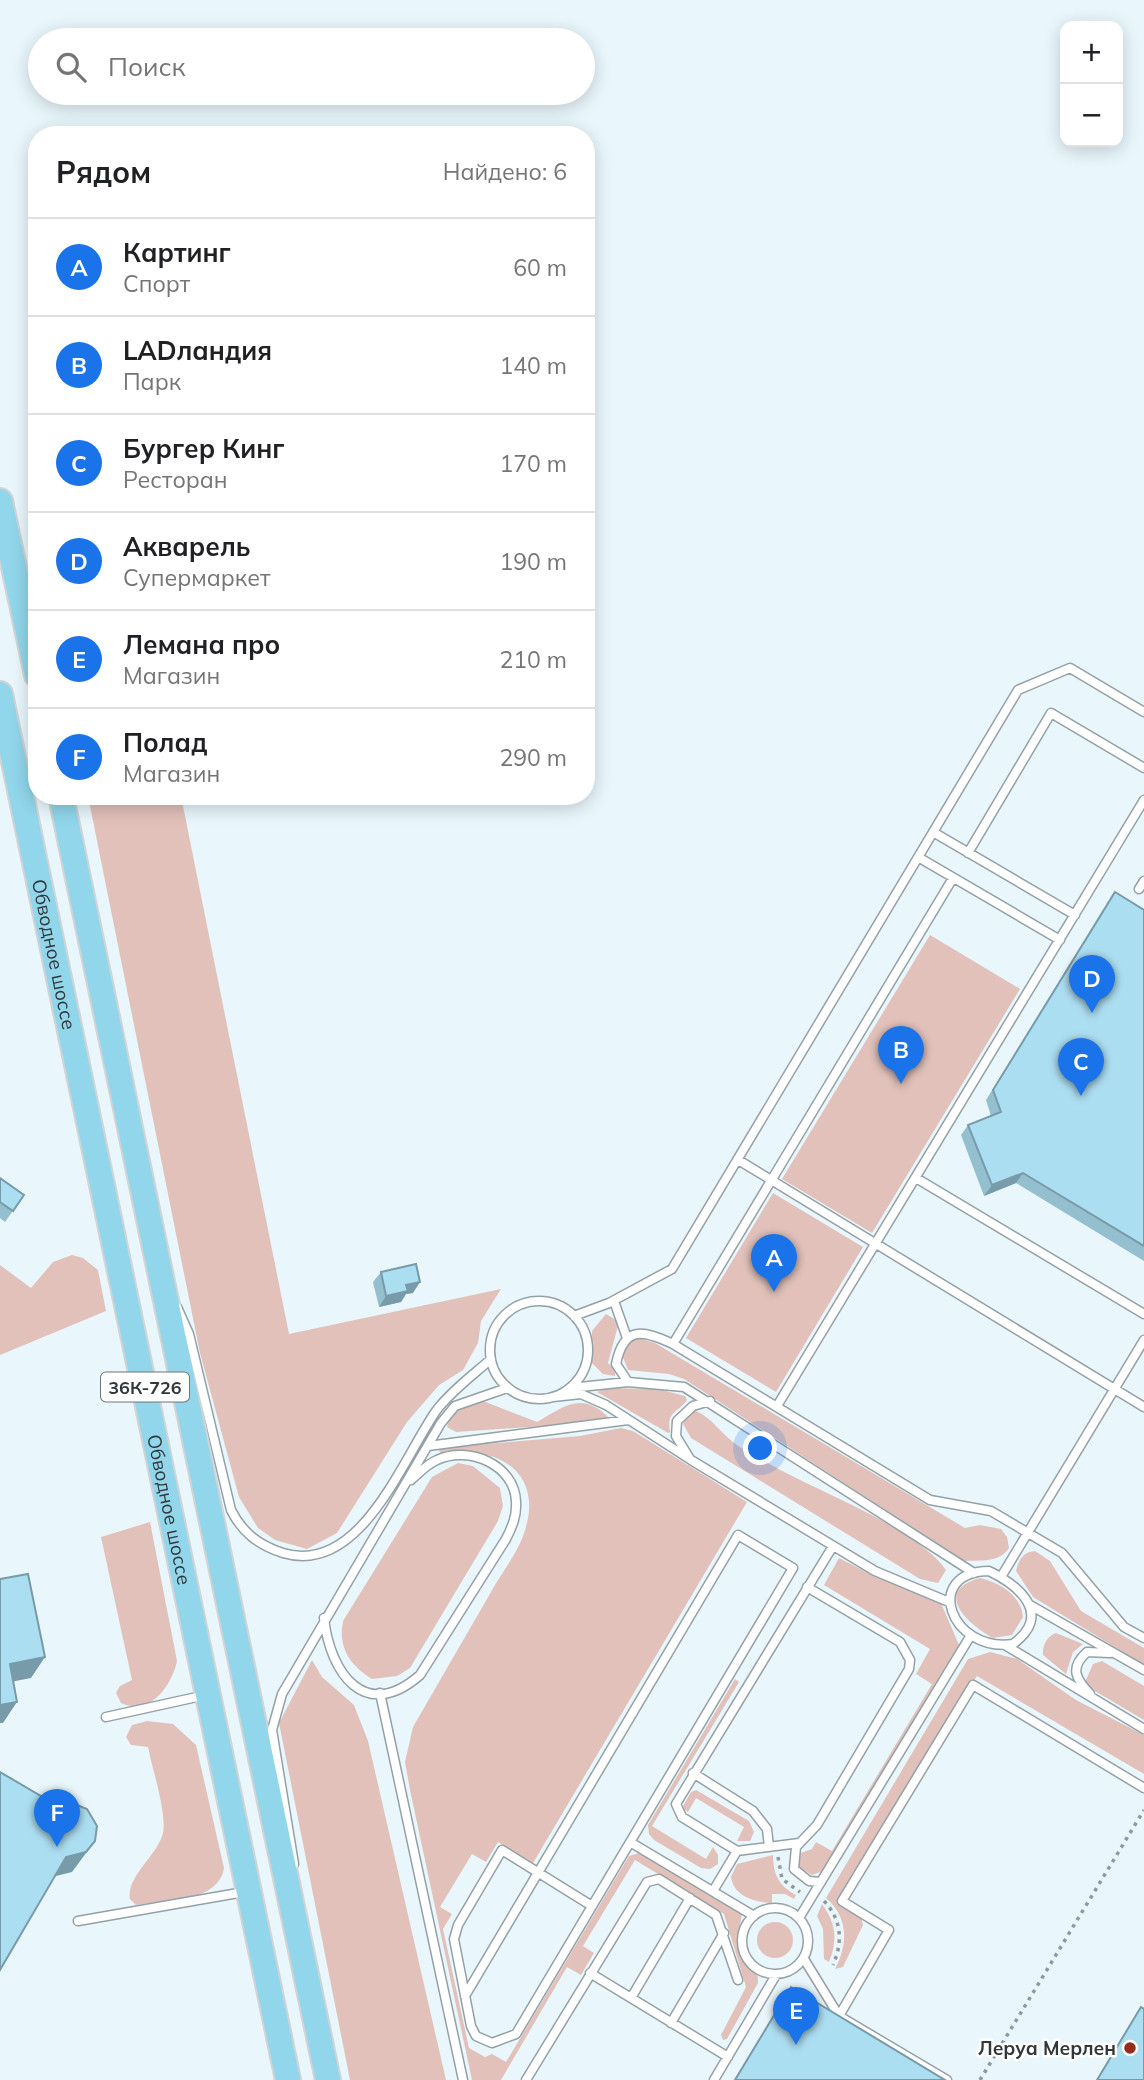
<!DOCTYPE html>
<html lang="ru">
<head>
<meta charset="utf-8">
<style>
	:root { --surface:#fff; --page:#f6f6f6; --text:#202124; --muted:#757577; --line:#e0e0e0; --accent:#1a73e8 }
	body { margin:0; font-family:Mulish,sans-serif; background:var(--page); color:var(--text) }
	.controls { position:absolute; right:21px; top:21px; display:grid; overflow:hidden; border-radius:14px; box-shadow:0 4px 18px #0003 }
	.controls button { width:63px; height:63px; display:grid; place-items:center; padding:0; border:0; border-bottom:2px solid var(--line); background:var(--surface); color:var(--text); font:35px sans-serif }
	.you { position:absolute; left:761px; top:1449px; width:24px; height:24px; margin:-18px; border:5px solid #fff; border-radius:50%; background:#1a73e8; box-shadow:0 0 0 10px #1a73e833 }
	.badge { display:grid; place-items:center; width:46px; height:46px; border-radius:50%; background:var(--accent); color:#fff; font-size:23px; font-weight:700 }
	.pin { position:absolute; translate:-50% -58px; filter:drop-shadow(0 2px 4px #0008) }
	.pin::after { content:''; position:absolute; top:37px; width:24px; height:21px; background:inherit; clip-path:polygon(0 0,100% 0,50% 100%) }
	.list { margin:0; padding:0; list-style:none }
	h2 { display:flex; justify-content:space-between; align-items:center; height:91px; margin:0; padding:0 28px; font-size:30px }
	h2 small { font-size:23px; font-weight:400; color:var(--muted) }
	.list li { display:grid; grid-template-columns:46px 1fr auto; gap:21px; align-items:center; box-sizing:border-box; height:98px; padding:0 28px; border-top:2px solid var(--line) }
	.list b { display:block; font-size:26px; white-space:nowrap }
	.list p { margin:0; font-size:23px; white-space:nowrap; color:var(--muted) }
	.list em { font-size:23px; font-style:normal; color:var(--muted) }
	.icon { flex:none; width:38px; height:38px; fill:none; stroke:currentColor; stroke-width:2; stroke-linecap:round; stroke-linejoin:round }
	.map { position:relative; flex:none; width:1144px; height:2080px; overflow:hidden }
	.search { position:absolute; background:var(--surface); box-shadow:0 4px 18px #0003; left:28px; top:28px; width:567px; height:77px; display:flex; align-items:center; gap:18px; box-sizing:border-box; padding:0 24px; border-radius:38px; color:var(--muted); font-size:26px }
	.panel { position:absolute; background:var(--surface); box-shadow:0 4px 18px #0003; left:28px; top:126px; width:567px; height:679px; border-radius:28px }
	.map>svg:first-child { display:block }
</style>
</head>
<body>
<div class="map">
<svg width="1144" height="2080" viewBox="0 0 1144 2080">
	<rect width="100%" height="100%" fill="#e9f7fc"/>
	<path fill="#e1c1ba" d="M 88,796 L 181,796 L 289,1334 L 501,1289 L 481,1321 L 478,1343 L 463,1370 L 439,1385 L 407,1422 L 337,1533 L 307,1549 L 275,1540 L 258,1528 L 239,1497 L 200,1353 Z
		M 930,935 L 1020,989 L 872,1233 L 782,1179 Z
		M 773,1193 L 863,1247 L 776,1392 L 686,1338 Z
		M 72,1255 L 83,1258 L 98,1270 L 106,1311 L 0,1355 L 0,1265 L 31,1288 L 53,1262 Z
		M 606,1314 L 619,1322 L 608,1363 L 615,1370 L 615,1376 L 603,1374 L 591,1362 L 592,1331 Z
		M 638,1338 L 655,1343 L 965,1528 L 980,1525 L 1001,1529 L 1007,1537 L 1009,1548 C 999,1563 981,1560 964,1561 L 684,1379 L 669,1374 L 628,1370 L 622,1355 L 630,1342 Z
		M 606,1388 L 658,1389 L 685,1396 L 687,1400 C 678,1413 666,1411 670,1432 L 668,1433 L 597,1392 Z
		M 483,1401 L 537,1422 C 562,1408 581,1390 608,1417 L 601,1422 L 456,1432 L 447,1427 C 450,1411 467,1402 483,1401 Z
		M 696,1411 C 712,1418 720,1432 733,1442 C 742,1449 752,1454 761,1459 C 809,1489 914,1525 946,1570 L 938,1583 L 920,1579 L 691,1438 L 683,1424 L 690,1413 Z
		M 621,1428 L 633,1431 L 747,1502 L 533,1863 L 498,1842 L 486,1862 L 472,1854 L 440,1907 L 452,1914 L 443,1929 L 469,2048 L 485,2057 L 492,2054 L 506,2062 L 629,1856 L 639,1853 L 646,1855 L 742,1913 L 739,1933 L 741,1952 L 758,1977 L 758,1983 L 727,2039 L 723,2040 L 721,2035 L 746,1987 L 724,1914 L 635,1860 L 583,1946 L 594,1953 L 581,1975 L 567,1967 L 501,2080 L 472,2080 L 410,1790 L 405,1762 L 413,1727 C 439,1682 465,1637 491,1592 C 501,1574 516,1555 523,1536 C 547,1472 497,1444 441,1454 L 438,1448 L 580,1436 Z
		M 458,1463 L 473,1466 L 500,1488 L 503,1506 L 498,1521 L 410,1668 L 397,1676 L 372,1679 C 349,1665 338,1647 343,1621 L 432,1477 Z
		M 150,1522 L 177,1661 C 172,1685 150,1717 121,1703 L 116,1693 L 120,1686 L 132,1680 L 101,1537 Z
		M 1035,1551 L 1050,1561 L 1081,1611 L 1144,1648 L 1144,1665 L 1033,1597 L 1016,1571 C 1019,1559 1023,1552 1035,1551 Z
		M 839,1558 L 876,1577 L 925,1593 L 941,1603 L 959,1645 L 823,1871 L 812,1875 L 799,1867 L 801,1853 L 812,1849 L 816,1842 L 832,1851 L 932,1684 L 916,1674 L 930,1649 L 824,1585 Z
		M 980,1578 C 1000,1583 1021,1595 1023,1617 L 1012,1635 L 993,1638 C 969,1625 931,1591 980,1578 Z
		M 1056,1633 L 1083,1644 L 1073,1652 L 1066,1674 L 1043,1655 C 1042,1646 1047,1636 1056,1633 Z
		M 990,1652 L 1017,1659 L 1076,1700 L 1144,1735 L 1144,1774 L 977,1676 L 839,1902 L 861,1916 L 863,1925 L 843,1967 L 835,1969 C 848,1944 849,1918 826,1898 L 968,1659 Z
		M 312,1660 L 322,1677 L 354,1705 L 368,1741 L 446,2080 L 350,2080 L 279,1723 Z
		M 1102,1661 L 1144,1686 L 1144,1720 L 1088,1687 L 1086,1680 L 1093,1664 Z
		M 735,1679 L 739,1682 L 652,1826 L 706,1859 L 713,1847 L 718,1855 L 718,1864 L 710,1869 L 701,1868 L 654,1840 L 649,1834 L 648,1825 Z
		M 147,1721 L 173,1724 L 196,1745 L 224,1868 C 218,1903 165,1900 136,1905 L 130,1899 C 126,1876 158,1855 163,1833 C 167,1813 152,1768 148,1747 L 131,1745 L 126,1737 L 132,1725 Z
		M 696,1790 L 749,1821 L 754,1832 L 750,1841 L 737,1841 L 744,1827 L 696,1798 L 688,1812 L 682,1808 L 691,1792 Z
		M 773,1855 C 773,1874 779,1886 796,1895 L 794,1899 L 785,1894 L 772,1894 L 772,1903 C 755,1902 734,1897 731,1877 L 737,1864 Z
		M 822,1904 C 836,1923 838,1940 829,1962 L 824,1959 L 823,1929 L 817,1916 Z
		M757 1940a18 18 0 1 1 36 0a18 18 0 1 1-36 0Z"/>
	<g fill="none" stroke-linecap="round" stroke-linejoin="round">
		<g stroke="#94a1a6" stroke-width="11">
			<path id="service" d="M 933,832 L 1075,915
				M 968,853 L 1051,713 L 1144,768
				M 918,857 L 1060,940
				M 1139,889 L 1144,881
				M 740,1161 L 1144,1407
				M 916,1178 L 1144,1314
				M 614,1301 L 627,1338
				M490 1350a49 49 0 1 1 98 0a49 49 0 1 1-98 0Z
				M 177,1307 L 189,1334 L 231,1510 C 242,1532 258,1545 283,1553 C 360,1576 402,1460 436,1411 C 450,1392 473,1375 491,1359
				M 574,1316 L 609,1303 L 672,1269 L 1018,690 L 1070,668 L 1144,712
				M 673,1344 L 953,878
				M 628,1382 L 616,1364 C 624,1325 643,1330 673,1344 L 930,1500 L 991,1511 L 1062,1553 L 1124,1627 L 1144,1638
				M 570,1388 L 628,1382 L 684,1387 L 974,1573
				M 553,1397 L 581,1394 L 606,1405 L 691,1460 L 875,1571 L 949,1602
				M 777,1406 L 1144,800
				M 428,1446 L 628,1420
				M 690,1459 L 676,1436 L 677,1421 L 693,1406 L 710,1401
				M 989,1571 C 1020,1586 1053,1615 1013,1644 C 950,1653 922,1572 989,1571 Z
				M 1001,1577 L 1144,1340
				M 807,1587 L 900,1642 L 910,1660 L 909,1669 L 817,1825 L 796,1847 L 794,1869 L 809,1881 L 821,1882
				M 1030,1605 L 1144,1670
				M 324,1618 C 330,1673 365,1723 420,1675 L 506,1539 C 512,1527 517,1516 516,1502 C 515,1465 469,1445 437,1460 C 427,1464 419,1473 411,1480
				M 1005,1645 L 1144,1729
				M 380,1693 L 463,2080
				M 1090,1694 C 1076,1679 1069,1668 1087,1652 L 1110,1653
				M 106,1717 L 206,1695
				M 693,1773 L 753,1811 L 767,1829 L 769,1847
				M 630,1842 L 754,1916
				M 737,1851 L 682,1817 L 676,1804 L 833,1546
				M 294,1864 L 272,1730 L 282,1694 L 441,1423 L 455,1406 L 507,1388
				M 713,1891 L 737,1851 L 799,1843
				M742 1941a33 33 0 1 1 66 0a33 33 0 1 1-66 0Z
				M 799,1918 L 971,1635
				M 78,1921 L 244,1892
				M 804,1959 L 839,2016 L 947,2080
				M 590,1973 L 728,2057
				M 465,1996 L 738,1535 L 793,1568 L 516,2034 L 492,2043 L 476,2036 L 471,2026 L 454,1939 L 458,1925 L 502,1850 L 592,1906
				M 631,1998 L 690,1898
				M 839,2016 L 889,1930 L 842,1901 L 973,1685 L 1144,1788
				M 671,2023 L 724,1933
				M 526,2080 L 647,1882 L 659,1879 L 716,1915 L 738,1980
				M 714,2080 L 776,1975"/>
		</g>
		<g stroke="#d2d3d4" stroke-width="28">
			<g id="primary">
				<path d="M 0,501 L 37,675"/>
				<path id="s1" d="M 0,694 L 288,2080"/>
				<path d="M 61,796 L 328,2080"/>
			</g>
		</g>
		<path stroke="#8f999d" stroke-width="3.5" stroke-dasharray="3.5 5" stroke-linecap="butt" d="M 778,1857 L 782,1879 L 800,1892
			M 824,1901 C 842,1920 843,1942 833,1965
			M 980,2080 L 1144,1810"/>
		<use href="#service" stroke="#fff" stroke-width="8"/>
		<use href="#primary" stroke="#91d6eb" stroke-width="24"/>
	</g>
	<path fill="#94bfcf" d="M 1115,892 L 1144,910 L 1144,1261 L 1016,1183 L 984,1196 L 961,1135 L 968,1125 L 991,1116 L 986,1100 Z
		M 0,1178 L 24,1195 L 5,1222 L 0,1218 Z
		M 381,1272 L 413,1293 L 406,1294 L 401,1302 L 379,1307 L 373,1282 Z
		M 791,1987 L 945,2080 L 734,2080 Z"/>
	<path fill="#789ba9" d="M 1023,1173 L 1016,1183 L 984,1196 L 992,1185 Z
		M 420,1282 L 413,1293 L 406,1294 L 401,1302 L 379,1307 L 386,1296 L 406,1285 Z
		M 45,1657 L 31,1678 L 0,1684 L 10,1664 Z
		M 17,1702 L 3,1723 L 0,1723 L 0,1705 Z
		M 95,1841 L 72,1872 L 52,1877 L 66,1857 Z"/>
	<path fill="#acdef1" stroke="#789ba9" stroke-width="2" d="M 1115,892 L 1144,910 L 1144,1246 L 1023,1173 L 992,1185 L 968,1125 L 1001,1112 L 993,1090 Z
		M 0,1178 L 24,1195 L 13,1211 L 0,1202 Z
		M 416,1264 L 420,1282 L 406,1285 L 408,1291 L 386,1296 L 381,1272 Z
		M 28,1574 L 45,1657 L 10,1664 L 17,1702 L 0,1705 L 0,1579 Z
		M 0,1772 L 58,1806 L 72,1803 L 87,1809 L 97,1826 L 95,1841 L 86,1852 L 66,1857 L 0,1970 Z
		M 791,1987 L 945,2080 L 735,2080 Z
		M 1141,2007 L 1144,2009 L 1144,2080 L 1097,2080 Z"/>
	<circle fill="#962c1b" stroke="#fff" stroke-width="2.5" cx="1130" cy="2048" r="7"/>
	<g text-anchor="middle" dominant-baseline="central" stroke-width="5" stroke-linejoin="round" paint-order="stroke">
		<rect fill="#fff" stroke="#707475" stroke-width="2" x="101" y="1372.5" width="88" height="29" rx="5"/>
		<g font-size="18" font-weight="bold" fill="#32383a">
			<text x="145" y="1387">36К-726</text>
		</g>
		<g font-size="19" fill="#32383a" stroke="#fff">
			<text stroke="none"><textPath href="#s1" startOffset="266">Обводное шоссе</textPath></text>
			<text stroke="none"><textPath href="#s1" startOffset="833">Обводное шоссе</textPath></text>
		</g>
		<g font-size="19" font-weight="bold" fill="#32383a" stroke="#fff" text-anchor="end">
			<text x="1116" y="2048">Леруа Мерлен</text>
		</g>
	</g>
</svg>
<div class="controls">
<button>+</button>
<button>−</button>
</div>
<div class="you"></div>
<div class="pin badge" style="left:774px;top:1292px">A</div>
<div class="pin badge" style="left:901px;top:1084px">B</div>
<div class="pin badge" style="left:1081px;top:1096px">C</div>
<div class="pin badge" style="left:1092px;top:1013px">D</div>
<div class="pin badge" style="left:796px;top:2045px">E</div>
<div class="pin badge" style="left:57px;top:1847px">F</div>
<div class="search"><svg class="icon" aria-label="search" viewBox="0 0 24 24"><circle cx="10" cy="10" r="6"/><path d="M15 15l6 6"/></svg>Поиск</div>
<section class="panel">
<h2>Рядом<small>Найдено: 6</small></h2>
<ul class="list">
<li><span class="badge">A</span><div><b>Картинг</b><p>Спорт</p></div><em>60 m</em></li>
<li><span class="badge">B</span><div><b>LADландия</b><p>Парк</p></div><em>140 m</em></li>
<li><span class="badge">C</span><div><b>Бургер Кинг</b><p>Ресторан</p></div><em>170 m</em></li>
<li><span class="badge">D</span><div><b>Акварель</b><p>Супермаркет</p></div><em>190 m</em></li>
<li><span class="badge">E</span><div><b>Лемана про</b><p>Магазин</p></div><em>210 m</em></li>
<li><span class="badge">F</span><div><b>Полад</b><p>Магазин</p></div><em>290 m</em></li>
</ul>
</section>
</div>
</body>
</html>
